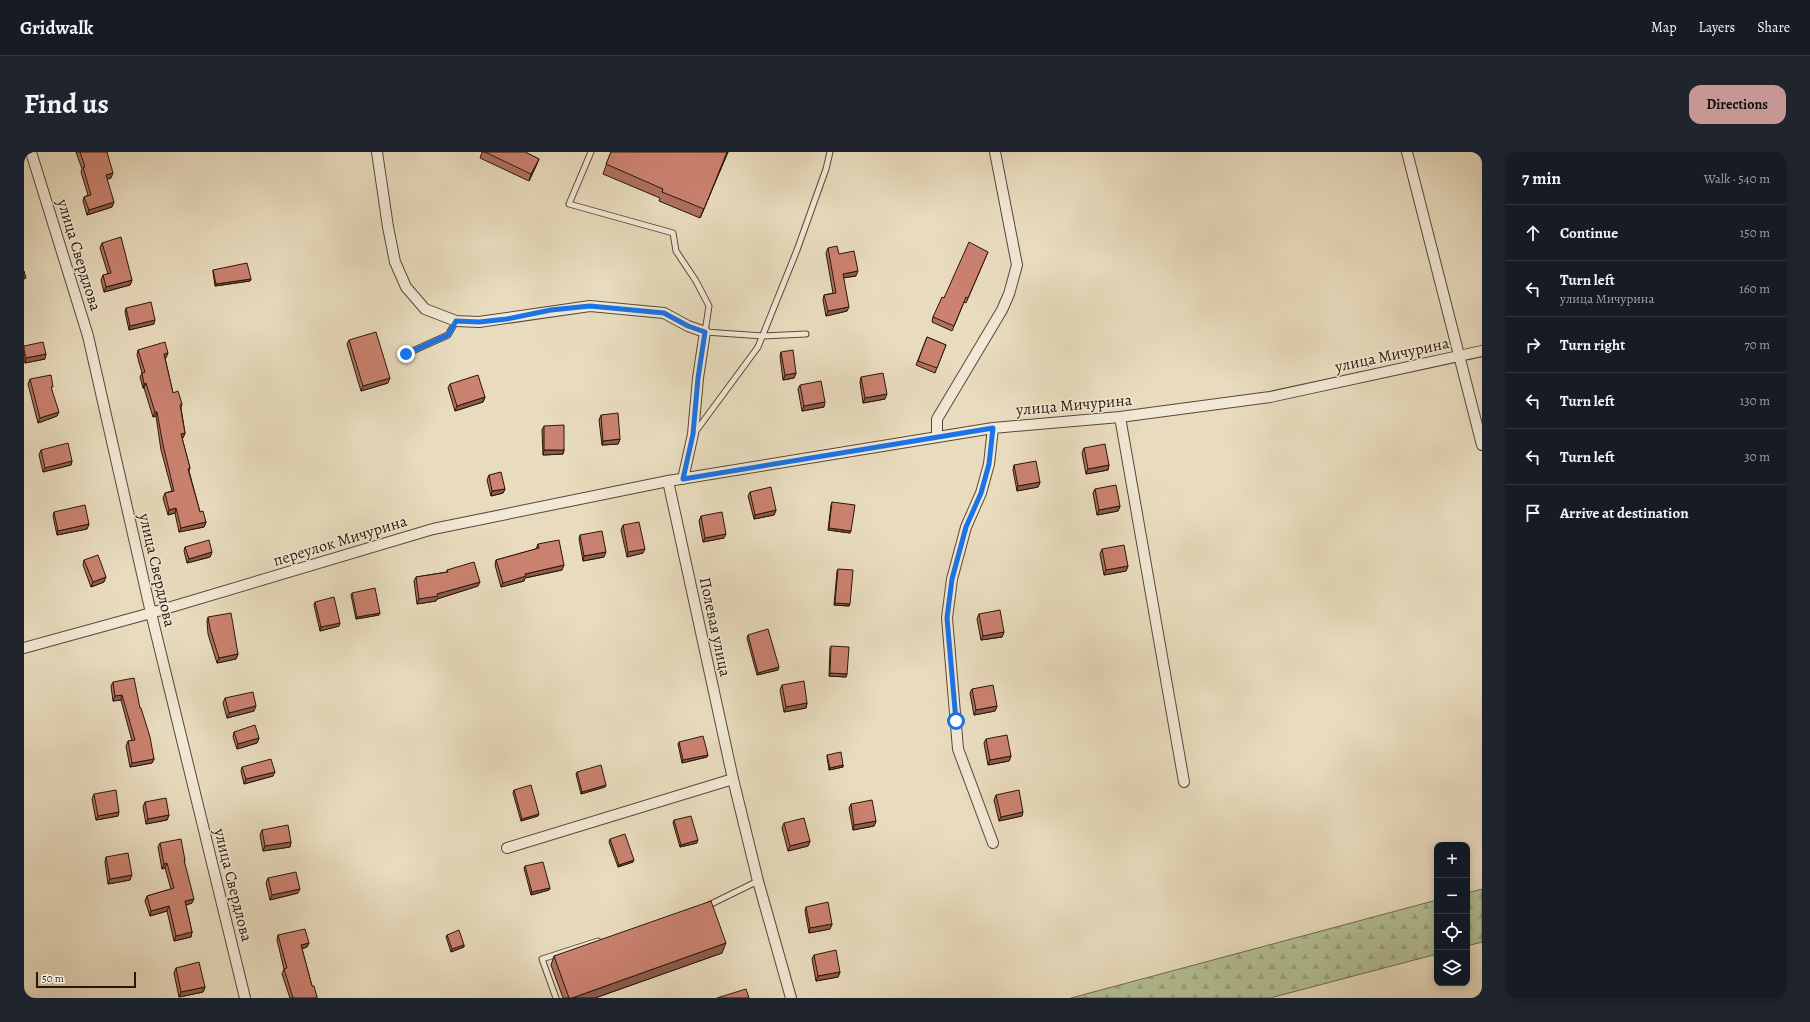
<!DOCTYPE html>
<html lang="en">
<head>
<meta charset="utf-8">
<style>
	:root { --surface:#171b24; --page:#20242c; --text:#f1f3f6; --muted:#9ea1a6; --line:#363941; --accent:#c59692 }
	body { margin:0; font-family:Alegreya,serif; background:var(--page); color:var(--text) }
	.controls { position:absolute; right:12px; bottom:12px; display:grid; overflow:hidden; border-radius:8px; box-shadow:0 2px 10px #0003 }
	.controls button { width:36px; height:36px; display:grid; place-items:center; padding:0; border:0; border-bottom:1px solid var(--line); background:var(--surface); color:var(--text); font:20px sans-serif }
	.scale { position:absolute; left:12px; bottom:10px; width:100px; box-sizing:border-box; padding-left:4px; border:2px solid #271709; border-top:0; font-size:11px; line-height:14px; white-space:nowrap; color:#271709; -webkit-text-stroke:3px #f1e8d5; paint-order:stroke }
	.stop { position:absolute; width:12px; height:12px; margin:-9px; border:3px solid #1a73e8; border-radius:50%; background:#fff }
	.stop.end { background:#1a73e8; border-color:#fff; box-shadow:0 1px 4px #0008 }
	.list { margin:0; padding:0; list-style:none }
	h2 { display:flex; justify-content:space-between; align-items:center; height:52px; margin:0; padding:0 16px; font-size:17px }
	h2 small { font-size:13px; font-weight:400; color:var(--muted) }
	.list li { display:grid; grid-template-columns:26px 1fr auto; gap:12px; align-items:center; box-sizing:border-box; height:56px; padding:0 16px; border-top:1px solid var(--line) }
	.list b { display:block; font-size:15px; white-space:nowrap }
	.list p { margin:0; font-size:13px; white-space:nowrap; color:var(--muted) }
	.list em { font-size:13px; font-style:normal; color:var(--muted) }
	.icon { flex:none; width:22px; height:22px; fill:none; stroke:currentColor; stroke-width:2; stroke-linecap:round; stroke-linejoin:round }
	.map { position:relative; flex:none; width:1458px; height:846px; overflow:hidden; border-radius:12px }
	header { display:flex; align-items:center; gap:24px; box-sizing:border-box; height:56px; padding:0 20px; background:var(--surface); border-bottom:1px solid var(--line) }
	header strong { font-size:19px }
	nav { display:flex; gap:22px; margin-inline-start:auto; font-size:14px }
	.intro { display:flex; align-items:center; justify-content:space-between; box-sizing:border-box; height:96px; padding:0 24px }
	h1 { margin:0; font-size:28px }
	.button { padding:10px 18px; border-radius:12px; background:var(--accent); color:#111; font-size:14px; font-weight:700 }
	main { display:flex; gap:24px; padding:0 24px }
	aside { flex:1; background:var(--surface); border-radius:12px; box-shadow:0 2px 10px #0003 }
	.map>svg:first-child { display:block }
</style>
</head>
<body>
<header>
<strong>Gridwalk</strong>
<nav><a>Map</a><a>Layers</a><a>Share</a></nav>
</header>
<div class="intro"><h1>Find us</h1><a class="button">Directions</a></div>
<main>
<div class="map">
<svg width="1458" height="846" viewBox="0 0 1458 846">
	<defs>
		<pattern id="forest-firs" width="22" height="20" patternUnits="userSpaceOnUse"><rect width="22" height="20" fill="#b4c194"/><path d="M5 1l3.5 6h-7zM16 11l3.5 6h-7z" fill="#9ba57e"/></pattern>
	</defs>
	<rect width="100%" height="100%" fill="#e9dcbe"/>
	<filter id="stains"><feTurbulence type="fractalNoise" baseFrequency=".005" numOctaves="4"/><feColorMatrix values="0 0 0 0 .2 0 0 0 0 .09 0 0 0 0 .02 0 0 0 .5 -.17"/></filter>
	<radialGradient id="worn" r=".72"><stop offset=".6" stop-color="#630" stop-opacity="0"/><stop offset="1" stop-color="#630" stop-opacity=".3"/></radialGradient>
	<path fill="url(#forest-firs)" stroke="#6e6c4e" d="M 1458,737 L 1458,790 L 1443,794 L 1443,741 Z
		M 1413,748 L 1413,802 L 1246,846 L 1047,846 Z"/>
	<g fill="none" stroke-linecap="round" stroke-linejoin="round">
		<g stroke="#584836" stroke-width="7">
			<path id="lane" d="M 567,0 L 545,52 L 649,81 L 652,99 L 672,129 L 685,154 L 681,180 L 739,184 L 782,182
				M 382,202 L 424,183 L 432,169
				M 672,279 L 734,195 L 773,98 L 802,17 L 806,0
				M 683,754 L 734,729
				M 532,846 L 518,807 L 574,789"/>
		</g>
		<g stroke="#584836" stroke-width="12">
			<path id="street" d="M 7,0 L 64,184 L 127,461 L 221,846
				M 353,0 L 364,75 L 371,110 L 382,135 L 401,157 L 432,169 L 455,170 L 566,154 L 640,161 L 664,174 L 681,180 L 674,226 L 669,282 L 659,327
				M 1383,0 L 1458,293
				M 1096,265 L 1160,630
				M 969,276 L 965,312 L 957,341 L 942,375 L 928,427 L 923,466 L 934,597 L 969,691
				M 913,285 L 913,267 L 978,158 L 985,142 L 993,113 L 971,0
				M 644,329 L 709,627 L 734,729 L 767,846
				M 0,496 L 127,461 L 409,377 L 644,329 L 969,276 L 1096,265 L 1246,245 L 1458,199
				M 483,696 L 709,627"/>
		</g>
		<use href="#lane" stroke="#f1e8d5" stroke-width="5"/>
		<use href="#street" stroke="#f1e8d5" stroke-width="10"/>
	</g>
	<path fill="#af7060" stroke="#271709" d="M 52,0 L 83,0 L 87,26 L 83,27 L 88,55 L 63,63 L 59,49 L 60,45 L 64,43 L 57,20 L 58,17 Z
		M 458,0 L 501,0 L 515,7 L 512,14 L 505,29 L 456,6 Z
		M 587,0 L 704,0 L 676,66 L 635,49 L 636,46 L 579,22 Z
		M 78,91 L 108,128 L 106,133 L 80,140 L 77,128 L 79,123 L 84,122 L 76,96 Z
		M 804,96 L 815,102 L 832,124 L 819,126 L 823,159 L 802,164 L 799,148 L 800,143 L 809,141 L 802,101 Z
		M 964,100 L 942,151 L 940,150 L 928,179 L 908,170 L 909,165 L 920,146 Z
		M 189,118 L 227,127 L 226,129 L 191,134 L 189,120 Z
		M 102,156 L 130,172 L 105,178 L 101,160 Z
		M 903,185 L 922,193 L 911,221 L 892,213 Z
		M 325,188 L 364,231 L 337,239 L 323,192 Z
		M 0,194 L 21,207 L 1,211 L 0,209 Z
		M 114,198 L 142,206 L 141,206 L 149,241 L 158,252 L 157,256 L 161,281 L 159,286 L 158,286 L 166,316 L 165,319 L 176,360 L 182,370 L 180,375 L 155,380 L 151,361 L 144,363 L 139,346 L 141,341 L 148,339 L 137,298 L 132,264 L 129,265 L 120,236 L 119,236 L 116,225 L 118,221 L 113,203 Z
		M 757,200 L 772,221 L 770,226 L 759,228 L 756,204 Z
		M 837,225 L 861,247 L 839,251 L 836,230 Z
		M 6,227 L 28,238 L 33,264 L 14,271 L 4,232 Z
		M 426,232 L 461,245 L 459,250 L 431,259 L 424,236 Z
		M 776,233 L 800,255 L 778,259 L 774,237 Z
		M 577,263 L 596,287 L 594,292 L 578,293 L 575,268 Z
		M 520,274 L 540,298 L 539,302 L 519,303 L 518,278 Z
		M 1060,296 L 1085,313 L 1084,318 L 1062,322 L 1058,301 Z
		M 17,298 L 48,309 L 47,313 L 19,320 L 15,303 Z
		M 990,313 L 1016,330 L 1014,335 L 993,339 L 989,318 Z
		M 465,323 L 481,337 L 479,341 L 467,344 L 463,328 Z
		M 1071,337 L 1096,354 L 1094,359 L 1073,363 L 1069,341 Z
		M 726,340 L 752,358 L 750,363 L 730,367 L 724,344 Z
		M 808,350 L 826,381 L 804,378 L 807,353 Z
		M 30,360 L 65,372 L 63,377 L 33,383 L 29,364 Z
		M 677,364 L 700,386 L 679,390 L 675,369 Z
		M 599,373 L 619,401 L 603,405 L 597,378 Z
		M 556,383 L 580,405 L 559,409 L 555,387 Z
		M 514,392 L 538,418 L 501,426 L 500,429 L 477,435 L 471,413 L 472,408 L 512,397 Z
		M 161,395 L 188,400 L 186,405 L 163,411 L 160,399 Z
		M 1078,397 L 1104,414 L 1102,419 L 1080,423 L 1076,402 Z
		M 60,408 L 80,430 L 67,435 L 59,413 Z
		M 814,417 L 825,454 L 810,453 L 813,419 Z
		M 423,418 L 454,434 L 413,447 L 412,449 L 393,452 L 390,429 L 392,425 L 423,420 Z
		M 328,441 L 355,463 L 332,467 L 327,443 Z
		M 291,450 L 315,474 L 296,479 L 290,453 Z
		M 955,462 L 980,480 L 978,485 L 957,488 L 953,467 Z
		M 184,465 L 214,502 L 212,507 L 193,511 L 184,482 L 183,469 Z
		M 724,483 L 754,518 L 733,523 L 723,486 Z
		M 807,494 L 823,522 L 822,525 L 805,524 L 806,496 Z
		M 89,530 L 116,556 L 130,607 L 128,611 L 106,615 L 102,594 L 104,589 L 108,589 L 97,548 L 89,549 L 87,534 Z
		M 758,533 L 783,551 L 782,556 L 760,560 L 756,538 Z
		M 948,537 L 973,554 L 971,559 L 950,563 L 946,541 Z
		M 201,546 L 230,559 L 203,566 L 199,551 Z
		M 210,580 L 235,586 L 233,591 L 213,597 L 209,585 Z
		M 962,587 L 987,604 L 985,609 L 964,613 L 960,591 Z
		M 655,590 L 684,603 L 683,605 L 658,611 L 654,592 Z
		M 803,603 L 819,613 L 819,615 L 805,618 L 803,605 Z
		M 218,615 L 249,624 L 220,632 L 217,619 Z
		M 553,620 L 582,633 L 581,635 L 557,642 L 552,622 Z
		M 490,638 L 514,664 L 497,669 L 489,641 Z
		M 70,642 L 94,664 L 72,668 L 68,647 Z
		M 972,643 L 998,664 L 975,669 L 970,648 Z
		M 121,650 L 145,663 L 143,668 L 122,672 L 119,655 Z
		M 827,652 L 852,669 L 850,674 L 829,678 L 825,656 Z
		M 650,668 L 673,691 L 656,695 L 649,671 Z
		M 760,671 L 786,689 L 784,694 L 764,699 L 758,676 Z
		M 238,678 L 267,690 L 266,695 L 239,699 L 236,683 Z
		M 586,687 L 609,710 L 594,715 L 585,690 Z
		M 136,691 L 161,708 L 160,711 L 168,751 L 162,753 L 168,780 L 167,785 L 150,789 L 143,759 L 126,764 L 121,749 L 123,744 L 147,737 L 141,716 L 138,717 L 134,695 Z
		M 82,705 L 106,728 L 84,732 L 81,710 Z
		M 501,714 L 526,736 L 525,738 L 507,743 L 500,716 Z
		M 244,726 L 274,741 L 246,748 L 242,731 Z
		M 782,755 L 808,772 L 806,777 L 785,781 L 781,759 Z
		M 254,783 L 285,791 L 283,795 L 278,797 L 288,834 L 293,845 L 293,846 L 266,846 L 258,822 L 260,817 L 253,788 Z
		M 423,783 L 440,793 L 440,795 L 427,800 L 422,785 Z
		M 698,801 L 571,846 L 539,846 L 527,813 L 530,804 Z
		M 790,803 L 816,820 L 814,825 L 792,829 L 788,807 Z
		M 152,816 L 181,835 L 179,840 L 155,845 L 150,821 Z"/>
	<path fill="#8e5b4e" stroke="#271709" d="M 703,0 L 704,0 L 676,66 L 680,57 Z
		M 515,7 L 512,14 L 505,29 L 507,22 Z
		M 89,21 L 87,26 L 80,28 L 82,23 Z
		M 90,50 L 88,55 L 63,63 L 65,58 Z
		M 834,119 L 832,124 L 817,126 L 819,122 Z
		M 227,127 L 226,129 L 191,134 L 192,132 Z
		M 108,128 L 106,133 L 80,140 L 82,135 Z
		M 825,155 L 823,159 L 802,164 L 804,159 Z
		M 131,168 L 130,172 L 105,178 L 106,174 Z
		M 144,201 L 142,206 L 138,207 L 140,202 Z
		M 22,202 L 21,207 L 1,211 L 2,206 Z
		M 772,221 L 770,226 L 759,228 L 761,223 Z
		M 366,226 L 364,231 L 337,239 L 339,234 Z
		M 122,231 L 120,236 L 119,236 L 120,232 Z
		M 863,242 L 861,247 L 839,251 L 841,246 Z
		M 461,245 L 459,250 L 431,259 L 433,254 Z
		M 801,250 L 800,255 L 778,259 L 780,254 Z
		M 35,260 L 33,264 L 14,271 L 16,266 Z
		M 131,260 L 133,260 L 132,264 L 129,265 Z
		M 161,281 L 159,286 L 156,287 L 157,282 Z
		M 596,287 L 594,292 L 578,293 L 579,289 Z
		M 520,298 L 540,298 L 539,302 L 519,303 Z
		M 48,309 L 47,313 L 19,320 L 21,316 Z
		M 1085,313 L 1084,318 L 1062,322 L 1064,317 Z
		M 1016,330 L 1014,335 L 993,339 L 994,334 Z
		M 481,337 L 479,341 L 467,344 L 468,339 Z
		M 1096,354 L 1094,359 L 1073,363 L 1075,358 Z
		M 152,356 L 151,361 L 144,363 L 145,358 Z
		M 752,358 L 750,363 L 730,367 L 731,363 Z
		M 182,370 L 180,375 L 155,380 L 157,376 Z
		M 65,372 L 63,377 L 33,383 L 34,379 Z
		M 805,376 L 827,379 L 826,381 L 804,378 Z
		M 702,382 L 700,386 L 679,390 L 681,386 Z
		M 621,397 L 619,401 L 603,405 L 604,400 Z
		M 188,400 L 186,405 L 163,411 L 165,407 Z
		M 582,400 L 580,405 L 559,409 L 560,404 Z
		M 540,413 L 538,418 L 501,426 L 500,429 L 477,435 L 479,431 L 501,422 Z
		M 1104,414 L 1102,419 L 1080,423 L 1082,418 Z
		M 82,425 L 80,430 L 67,435 L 69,430 Z
		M 456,430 L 454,434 L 413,447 L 412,449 L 393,452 L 395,447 L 413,442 Z
		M 811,451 L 826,452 L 825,454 L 810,453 Z
		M 356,461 L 355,463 L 332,467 L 333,465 Z
		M 316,471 L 315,474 L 296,479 L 297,475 Z
		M 980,480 L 978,485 L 957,488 L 959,484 Z
		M 214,502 L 212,507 L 193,511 L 195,506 Z
		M 755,515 L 754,518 L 733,523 L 734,521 Z
		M 806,521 L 823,522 L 822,525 L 805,524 Z
		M 98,543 L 97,548 L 89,549 L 91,544 Z
		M 783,551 L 782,556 L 760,560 L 762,555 Z
		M 232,554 L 230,559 L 203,566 L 205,561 Z
		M 973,554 L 971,559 L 950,563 L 952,558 Z
		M 235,586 L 233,591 L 213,597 L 214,592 Z
		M 684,603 L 683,605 L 658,611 L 659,608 Z
		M 987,604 L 985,609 L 964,613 L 966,608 Z
		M 130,607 L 128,611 L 106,615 L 108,611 Z
		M 819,613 L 819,615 L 805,618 L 806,616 Z
		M 251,620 L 249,624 L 220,632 L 222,627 Z
		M 582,633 L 581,635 L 557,642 L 558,640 Z
		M 95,660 L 94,664 L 72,668 L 74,664 Z
		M 999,660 L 998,664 L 975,669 L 977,665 Z
		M 515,662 L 514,664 L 497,669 L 498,667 Z
		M 145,663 L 143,668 L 122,672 L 124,667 Z
		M 852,669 L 850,674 L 829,678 L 830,673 Z
		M 674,688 L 673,691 L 656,695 L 657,693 Z
		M 786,689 L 784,694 L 764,699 L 766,694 Z
		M 267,690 L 266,695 L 239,699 L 241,694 Z
		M 610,708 L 609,710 L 594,715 L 595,713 Z
		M 143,711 L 141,716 L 138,717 L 140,712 Z
		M 108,723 L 106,728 L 84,732 L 86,727 Z
		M 526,736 L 525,738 L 507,743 L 508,740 Z
		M 276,737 L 274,741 L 246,748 L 248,743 Z
		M 170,747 L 168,751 L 160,754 L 161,749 Z
		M 145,754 L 143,759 L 126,764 L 127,759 Z
		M 808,772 L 806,777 L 785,781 L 786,776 Z
		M 168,780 L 167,785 L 150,789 L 152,784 Z
		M 285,791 L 283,795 L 275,797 L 277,793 Z
		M 702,791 L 698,801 L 571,846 L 548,846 Z
		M 440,793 L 440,795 L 427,800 L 428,797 Z
		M 816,820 L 814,825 L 792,829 L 794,824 Z
		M 181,835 L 179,840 L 155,845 L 157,840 Z"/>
	<path fill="#cb8270" stroke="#271709" d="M 56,0 L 83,0 L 89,21 L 82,23 L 90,50 L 65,58 L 60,45 L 67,43 L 59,15 L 61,15 Z
		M 461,0 L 501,0 L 515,7 L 507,22 Z
		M 587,0 L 703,0 L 680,57 L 638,40 L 639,37 L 582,12 Z
		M 97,85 L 108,128 L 82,135 L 79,123 L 87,121 L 78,91 Z
		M 945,90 L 964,100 L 944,146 L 942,145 L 930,174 L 909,165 L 918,145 L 920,146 Z
		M 813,94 L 815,102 L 830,99 L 834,119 L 819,122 L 825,155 L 804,159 L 800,143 L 812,141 L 804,96 Z
		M 223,111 L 227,127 L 192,132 L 189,118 Z
		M 0,119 L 2,126 L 0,127 Z
		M 127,150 L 131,168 L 106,174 L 102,156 Z
		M 352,180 L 366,226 L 339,234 L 325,188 Z
		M 903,185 L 922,193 L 913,216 L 894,209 Z
		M 19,190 L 22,202 L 2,206 L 0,198 L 0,194 Z
		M 141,190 L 144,201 L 140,202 L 149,241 L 154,239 L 158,252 L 156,253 L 161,281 L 157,282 L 166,316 L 164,317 L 176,360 L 179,359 L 182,370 L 157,376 L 152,356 L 145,358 L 141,341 L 150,339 L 139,293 L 133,260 L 131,260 L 122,231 L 120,232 L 118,221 L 121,220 L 114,198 Z
		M 769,198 L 772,221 L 761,223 L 757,200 Z
		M 859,221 L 863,242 L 841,246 L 837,225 Z
		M 27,223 L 29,235 L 27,235 L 35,260 L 16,266 L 6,227 Z
		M 454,223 L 461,245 L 433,254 L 426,232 Z
		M 797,229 L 801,250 L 780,254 L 776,233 Z
		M 594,261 L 596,287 L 579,289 L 577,263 Z
		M 540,273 L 540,298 L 520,298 L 520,274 Z
		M 44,291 L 48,309 L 21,316 L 17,298 Z
		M 1081,292 L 1085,313 L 1064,317 L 1060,296 Z
		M 1012,309 L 1016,330 L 994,334 L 990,313 Z
		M 477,320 L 481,337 L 468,339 L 465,323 Z
		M 1092,333 L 1096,354 L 1075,358 L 1071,337 Z
		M 747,335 L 752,358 L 731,363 L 726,340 Z
		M 808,350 L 831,353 L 827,379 L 805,376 Z
		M 61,353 L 65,372 L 34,379 L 30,360 Z
		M 698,360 L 702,382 L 681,386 L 677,364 Z
		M 615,370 L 621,397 L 604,400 L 599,373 Z
		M 578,379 L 582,400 L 560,404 L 556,383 Z
		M 185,388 L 188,400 L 165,407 L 161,395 Z
		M 535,388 L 540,413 L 501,422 L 502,424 L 479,431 L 472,408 L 515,396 L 514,392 Z
		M 1100,393 L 1104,414 L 1082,418 L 1078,397 Z
		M 74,403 L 82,425 L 69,430 L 60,408 Z
		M 450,410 L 456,430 L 413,442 L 414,444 L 395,447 L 392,425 L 424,420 L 423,418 Z
		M 814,417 L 829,418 L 826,452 L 811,451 Z
		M 351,436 L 356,461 L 333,465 L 328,441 Z
		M 310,445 L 316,471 L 297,475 L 291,450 Z
		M 976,458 L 980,480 L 959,484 L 955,462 Z
		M 207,461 L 214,502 L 195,506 L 186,477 L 184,465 Z
		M 744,477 L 755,515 L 734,521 L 724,483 Z
		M 807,494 L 825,495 L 823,522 L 806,521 Z
		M 110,526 L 116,556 L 117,556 L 126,585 L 130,607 L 108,611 L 104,589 L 111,588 L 98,543 L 91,544 L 89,530 Z
		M 780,529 L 783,551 L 762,555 L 758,533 Z
		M 969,533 L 973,554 L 952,558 L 948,537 Z
		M 229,540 L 232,554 L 205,561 L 201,546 Z
		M 231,573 L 235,586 L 214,592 L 210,580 Z
		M 983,583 L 987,604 L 966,608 L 962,587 Z
		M 679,584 L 684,603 L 659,608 L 655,590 Z
		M 817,600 L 819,613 L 806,616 L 803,603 Z
		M 247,607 L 251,620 L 222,627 L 218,615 Z
		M 577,613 L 582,633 L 558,640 L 553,620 Z
		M 507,633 L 515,662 L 498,667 L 490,638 Z
		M 92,638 L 95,660 L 74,664 L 70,642 Z
		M 995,638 L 999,660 L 977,665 L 972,643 Z
		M 142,646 L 145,663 L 124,667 L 121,650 Z
		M 848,648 L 852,669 L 830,673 L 827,652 Z
		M 667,664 L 674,688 L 657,693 L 650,668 Z
		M 780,666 L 786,689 L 766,694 L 760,671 Z
		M 264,673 L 267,690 L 241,694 L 238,678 Z
		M 601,682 L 610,708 L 595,713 L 586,687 Z
		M 157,687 L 161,708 L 160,708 L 170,747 L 161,749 L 168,780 L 152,784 L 145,754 L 127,759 L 123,744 L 150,736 L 143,711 L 140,712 L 136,691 Z
		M 104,701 L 108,723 L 86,727 L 82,705 Z
		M 519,710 L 526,736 L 508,740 L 501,714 Z
		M 272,720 L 276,737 L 248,743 L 244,726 Z
		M 687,749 L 702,791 L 548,846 L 545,846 L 530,804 Z
		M 804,750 L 808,772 L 786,776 L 782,755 Z
		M 281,777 L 285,791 L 277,793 L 288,834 L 290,834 L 293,845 L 291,846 L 269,846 L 260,817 L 263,816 L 254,783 Z
		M 435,778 L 440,793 L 428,797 L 423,783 Z
		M 812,798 L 816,820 L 794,824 L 790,803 Z
		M 175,810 L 181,835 L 157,840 L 152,816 Z
		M 722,837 L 725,846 L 693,846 Z"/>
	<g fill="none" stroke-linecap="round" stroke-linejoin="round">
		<path stroke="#1a73e8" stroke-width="5" d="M 382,202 L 424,183 L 432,169 L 455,170 L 483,167 L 527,158 L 566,154 L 640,161 L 664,174 L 681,180 L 674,226 L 669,282 L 659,327 L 969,276 L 965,312 L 957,341 L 942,375 L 928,427 L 923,466 L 932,569"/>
	</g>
	<g text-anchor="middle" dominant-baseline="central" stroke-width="3" stroke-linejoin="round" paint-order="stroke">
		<g font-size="16" fill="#271709" stroke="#f1e8d5">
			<text transform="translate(55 103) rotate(73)">улица Свердлова</text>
			<text transform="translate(1368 203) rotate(-12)">улица Мичурина</text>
			<text transform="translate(1050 253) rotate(-5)">улица Мичурина</text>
			<text transform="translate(316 389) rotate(-17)">переулок Мичурина</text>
			<text transform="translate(133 418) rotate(77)">улица Свердлова</text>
			<text transform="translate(691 475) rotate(78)">Полевая улица</text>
			<text transform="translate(209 733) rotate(76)">улица Свердлова</text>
		</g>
	</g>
	<rect width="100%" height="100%" filter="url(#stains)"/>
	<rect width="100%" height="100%" fill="url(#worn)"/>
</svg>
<div class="controls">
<button>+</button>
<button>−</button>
<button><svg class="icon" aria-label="locate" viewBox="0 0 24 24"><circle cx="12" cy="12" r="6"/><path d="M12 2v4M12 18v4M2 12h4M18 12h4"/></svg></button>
<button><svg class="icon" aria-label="layers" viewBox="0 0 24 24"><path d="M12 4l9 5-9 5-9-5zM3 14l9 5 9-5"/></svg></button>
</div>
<div class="scale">50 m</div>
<div class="stop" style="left:932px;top:569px"></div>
<div class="stop end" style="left:382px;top:202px"></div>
</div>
<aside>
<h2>7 min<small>Walk · 540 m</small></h2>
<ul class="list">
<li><svg class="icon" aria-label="ahead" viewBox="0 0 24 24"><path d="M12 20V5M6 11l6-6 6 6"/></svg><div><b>Continue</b></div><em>150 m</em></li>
<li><svg class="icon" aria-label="left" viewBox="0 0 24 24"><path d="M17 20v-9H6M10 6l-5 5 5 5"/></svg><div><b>Turn left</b><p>улица Мичурина</p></div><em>160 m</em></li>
<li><svg class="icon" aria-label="right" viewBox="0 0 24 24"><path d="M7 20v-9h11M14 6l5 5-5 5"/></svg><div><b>Turn right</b></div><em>70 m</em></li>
<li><svg class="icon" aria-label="left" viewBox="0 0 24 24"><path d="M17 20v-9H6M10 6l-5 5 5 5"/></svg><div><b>Turn left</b></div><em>130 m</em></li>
<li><svg class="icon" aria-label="left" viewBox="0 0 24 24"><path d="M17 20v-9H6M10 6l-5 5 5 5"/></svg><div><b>Turn left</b></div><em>30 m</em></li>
<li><svg class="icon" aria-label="arrive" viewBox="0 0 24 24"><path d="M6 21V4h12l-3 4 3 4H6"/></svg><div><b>Arrive at destination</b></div></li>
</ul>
</aside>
</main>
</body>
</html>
